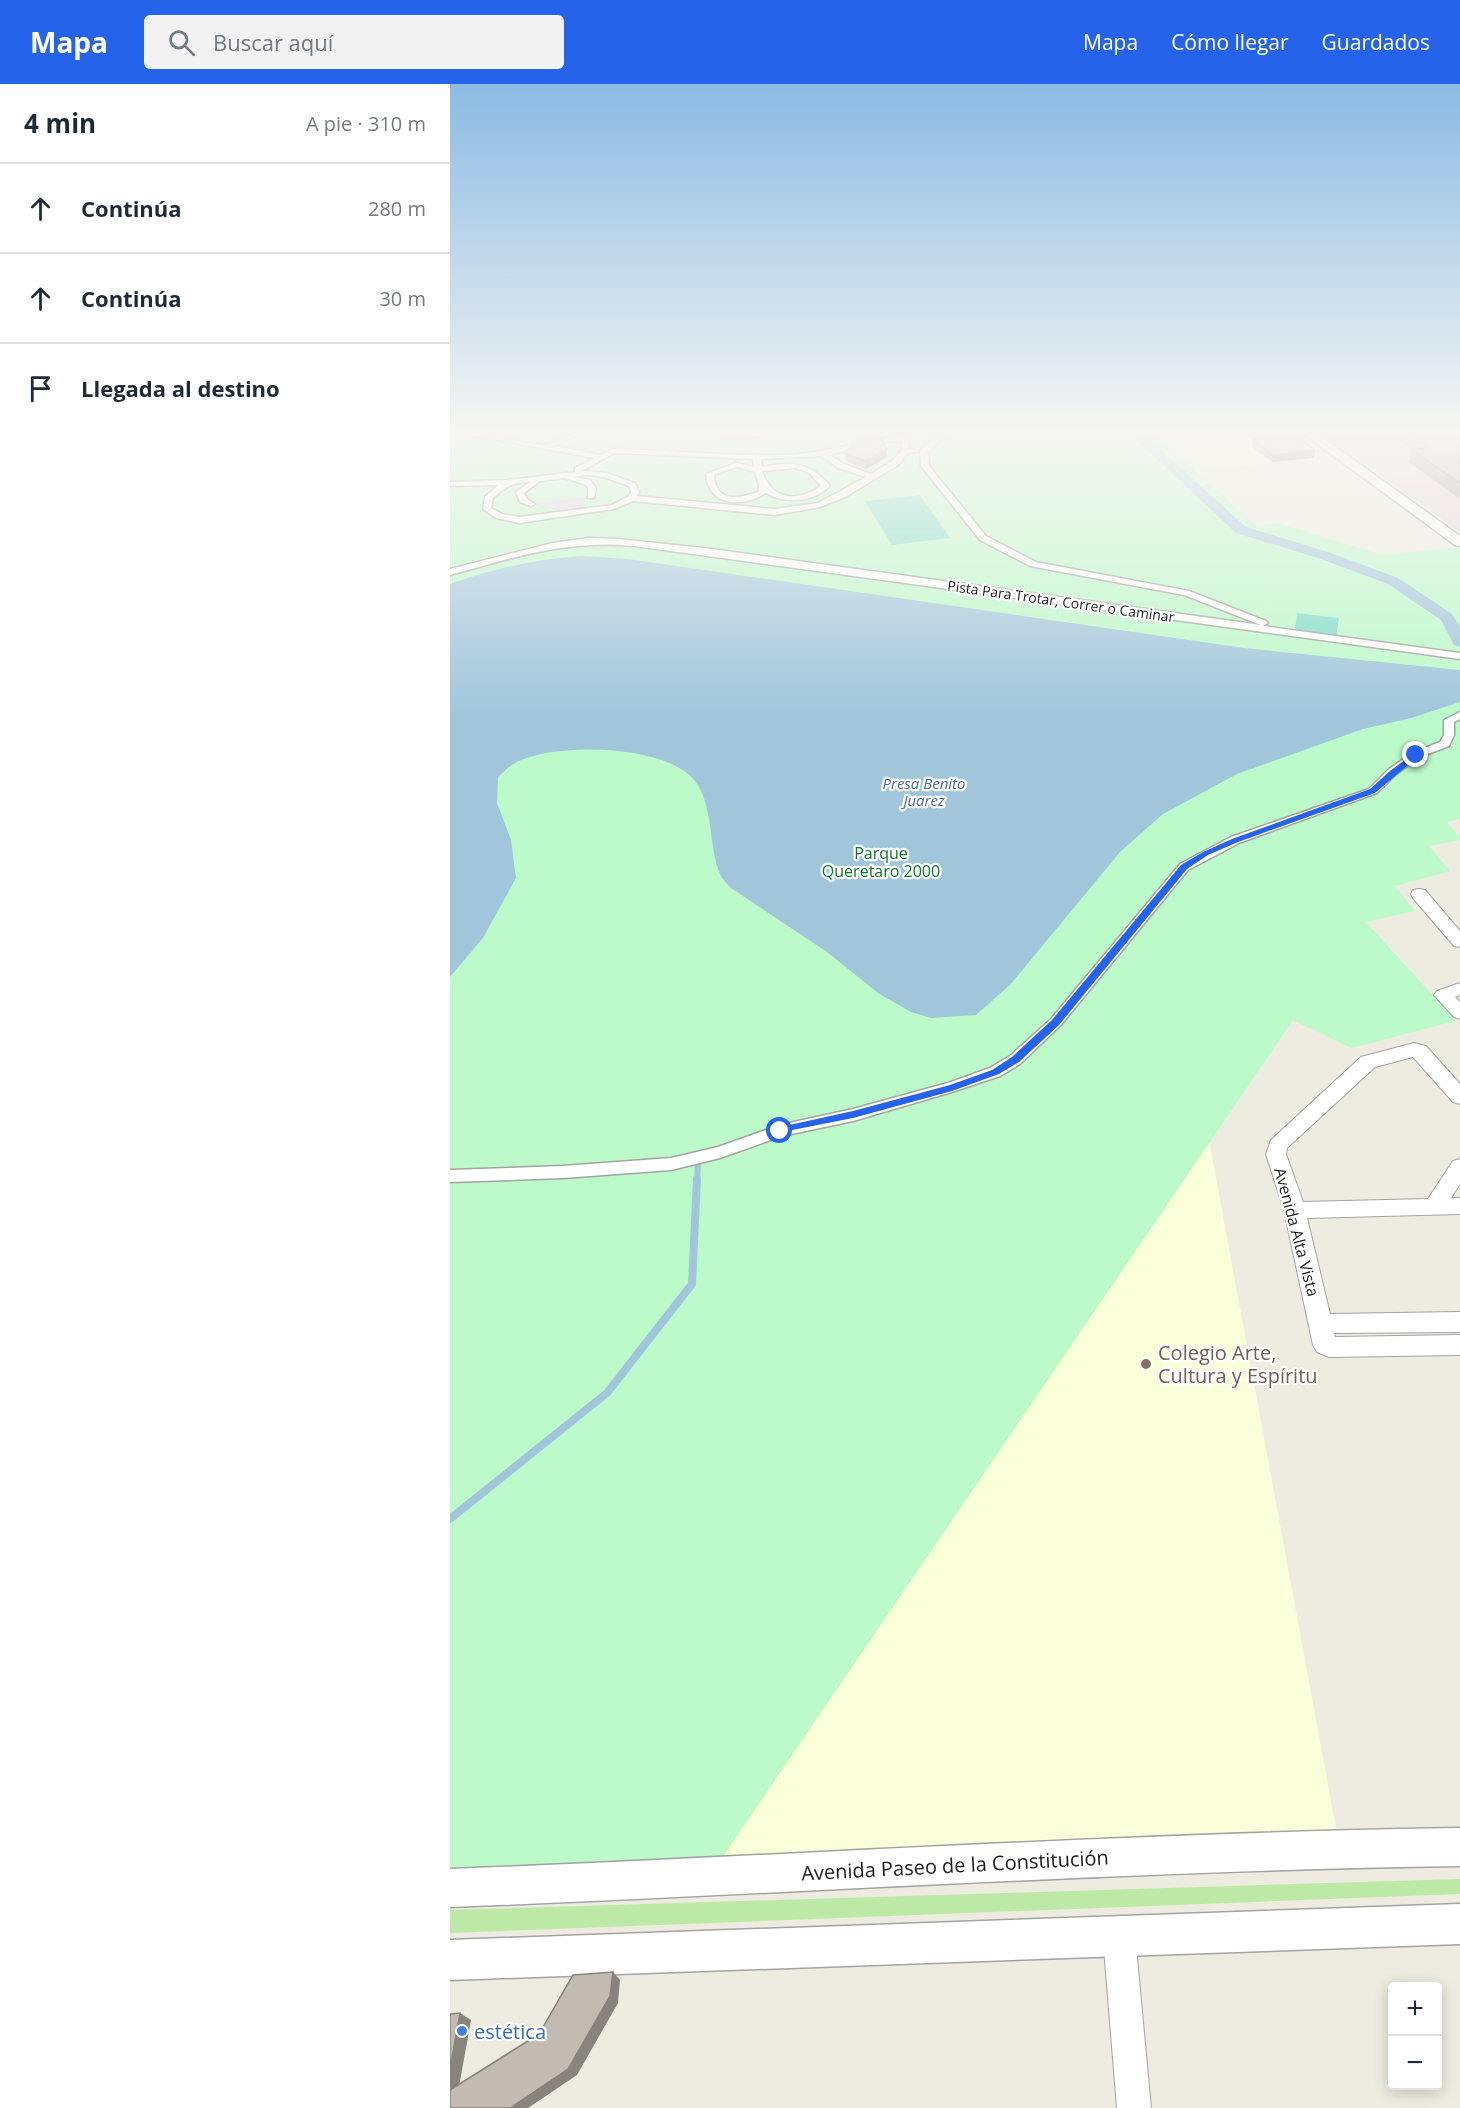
<!DOCTYPE html>
<html lang="es">
<head>
<meta charset="utf-8">
<style>
	:root { --surface:#fff; --page:#f2f2f3; --text:#1f2937; --muted:#747a83; --line:#e0e1e3; --accent:#2563eb }
	body { margin:0; font-family:"Open Sans",sans-serif; background:var(--page); color:var(--text) }
	.controls { position:absolute; right:18px; bottom:18px; display:grid; overflow:hidden; border-radius:6px; box-shadow:0 3px 15px #0003 }
	.controls button { width:54px; height:54px; display:grid; place-items:center; padding:0; border:0; border-bottom:2px solid var(--line); background:var(--surface); color:var(--text); font:30px sans-serif }
	.stop { position:absolute; width:18px; height:18px; margin:-14px; border:4px solid #2563eb; border-radius:50%; background:#fff }
	.stop.end { background:#2563eb; border-color:#fff; box-shadow:0 2px 6px #0008 }
	.list { margin:0; padding:0; list-style:none }
	h2 { display:flex; justify-content:space-between; align-items:center; height:78px; margin:0; padding:0 24px; font-size:26px }
	h2 small { font-size:20px; font-weight:400; color:var(--muted) }
	.list li { display:grid; grid-template-columns:39px 1fr auto; gap:18px; align-items:center; box-sizing:border-box; height:90px; padding:0 24px; border-top:2px solid var(--line) }
	.list b { display:block; font-size:22px; white-space:nowrap }
	.list em { font-size:20px; font-style:normal; color:var(--muted) }
	.icon { flex:none; width:33px; height:33px; fill:none; stroke:currentColor; stroke-width:2; stroke-linecap:round; stroke-linejoin:round }
	.map { position:relative; flex:none; width:1010px; height:2024px; overflow:hidden }
	header { display:flex; align-items:center; gap:36px; box-sizing:border-box; height:84px; padding:0 30px; background:var(--accent); color:#fff }
	header strong { font-size:28px }
	nav { display:flex; gap:33px; margin-inline-start:auto; font-size:21px }
	.search { width:420px; height:54px; background:var(--page); display:flex; align-items:center; gap:15px; box-sizing:border-box; padding:0 21px; border-radius:6px; color:var(--muted); font-size:22px }
	main { display:flex }
	aside { flex:1; background:var(--surface) }
	.map>svg:first-child { display:block }
</style>
</head>
<body>
<header>
<strong>Mapa</strong>
<div class="search"><svg class="icon" aria-label="search" viewBox="0 0 24 24"><circle cx="10" cy="10" r="6"/><path d="M15 15l6 6"/></svg>Buscar aquí</div>
<nav><a>Mapa</a><a>Cómo llegar</a><a>Guardados</a></nav>
</header>
<main>
<aside>
<h2>4 min<small>A pie · 310 m</small></h2>
<ul class="list">
<li><svg class="icon" aria-label="ahead" viewBox="0 0 24 24"><path d="M12 20V5M6 11l6-6 6 6"/></svg><div><b>Continúa</b></div><em>280 m</em></li>
<li><svg class="icon" aria-label="ahead" viewBox="0 0 24 24"><path d="M12 20V5M6 11l6-6 6 6"/></svg><div><b>Continúa</b></div><em>30 m</em></li>
<li><svg class="icon" aria-label="arrive" viewBox="0 0 24 24"><path d="M6 21V4h12l-3 4 3 4H6"/></svg><div><b>Llegada al destino</b></div></li>
</ul>
</aside>
<div class="map">
<svg width="1010" height="2024" viewBox="0 0 1010 2024">
	<rect width="100%" height="100%" fill="#eeebe1"/>
	<path fill="#e7d3e0" d="M 869,348 L 1010,348 L 1010,448 Z"/>
	<path fill="#f9ffd9" d="M 704,348 L 792,348 L 810,362 L 850,357 L 871,373 L 747,387 Z
		M 757,1045 L 889,1760 L 261,1790 Z"/>
	<path fill="#bde9a6" d="M 1010,1795 L 1010,1810 L 0,1849 L 0,1826 Z"/>
	<path fill="#bcfaca" d="M 0,348 L 704,348 L 807,442 L 828,439 L 933,471 L 1010,463 L 1010,735 L 997,738 L 1010,753 L 1010,756 L 979,762 L 1000,787 L 945,802 L 965,827 L 916,838 L 1006,937 L 901,964 L 843,936 L 261,1790 L 0,1801 Z"/>
	<path fill="#7ddec7" d="M 470,411 L 500,454 L 442,461 L 415,417 Z
		M 847,529 L 889,534 L 886,552 L 845,546 Z"/>
	<path fill="#d8d6e3" d="M 141,412 L 131,421 L 137,427 L 93,433 L 99,425 L 81,420 Z"/>
	<path fill="#a1c6dc" d="M 131,472 L 178,475 L 794,564 L 1010,586 L 1010,618 L 961,634 L 913,645 L 787,690 L 713,730 L 670,768 L 560,901 L 526,931 L 481,934 L 461,928 L 428,909 L 377,868 L 281,804 C 277,800 272,795 270,790 C 258,761 264,722 245,697 C 217,661 114,659 74,675 C 63,679 56,685 48,693 L 47,719 L 61,756 L 66,794 L 33,854 L 0,893 L 0,500 C 43,485 85,475 131,472 Z"/>
	<g fill="none" stroke-linecap="round" stroke-linejoin="round">
		<path stroke="#a1c6dc" stroke-width="6" d="M 247,1096 L 248,1079"/>
		<path stroke="#a1c6dc" stroke-width="8" d="M 0,1435 L 157,1309 L 242,1200 L 247,1095"/>
		<path fill="#a1c6dc" fill-rule="evenodd" d="M 678,348 L 691,348 L 796,443 L 878,468 L 948,494 L 1002,530 L 1010,543 L 1010,563 L 1004,561 L 991,536 L 938,500 L 868,474 L 786,449 Z"/>
		<g stroke="#a3a3a3" stroke-width="3">
			<path id="pedestrian" d="M 5,348 C 36,348 65,360 93,361 C 107,361 118,348 133,348 L 104,362 L 151,371 L 163,365 C 221,366 279,373 337,371 C 377,369 414,355 454,352 L 458,354 L 459,364 L 468,367 L 458,369 L 448,381 L 397,412 L 370,423 L 325,431 L 183,417 L 164,425 L 69,439 L 46,434 L 33,425 L 35,413 L 48,401 L 0,402 L 0,398 L 57,396 L 125,388 L 125,384 L 144,374 ZM 451,357 L 452,366 L 442,377 L 421,390 L 394,380 L 380,371 L 422,359 ZM 164,369 L 303,375 L 304,383 L 286,379 L 256,390 C 258,423 293,424 316,409 C 336,421 363,418 380,402 C 362,378 339,377 312,383 L 311,375 L 372,372 L 388,384 L 416,393 L 368,419 L 325,425 L 187,412 L 189,408 L 185,399 L 156,389 L 132,387 ZM 286,383 L 305,388 L 309,401 L 308,408 C 288,415 266,419 264,391 ZM 346,384 L 359,389 L 371,402 C 348,418 322,417 312,387 ZM 136,391 L 154,393 L 179,402 L 181,408 L 179,412 L 162,421 L 69,433 L 52,430 L 41,424 L 43,414 C 56,403 62,398 80,398 L 66,408 L 70,418 L 81,422 L 85,420 L 77,415 L 74,409 L 90,397 L 114,394 L 134,400 L 138,404 L 138,414 L 144,414 L 146,404 L 140,396 L 123,393 Z
				M 262,348 L 291,351 L 325,348 L 291,355 Z
				M 490,348 L 498,348 L 478,368 L 479,382 L 536,452 L 586,478 L 739,507 L 816,537 L 818,539 L 813,542 L 1010,569 L 1010,575 L 184,462 C 114,456 66,473 0,491 L 0,485 L 103,459 L 138,454 L 169,455 L 262,465 L 811,541 L 734,511 L 580,482 L 530,456 L 471,382 L 470,367 Z
				M 1010,628 L 1010,635 L 1004,638 L 1004,651 L 999,662 L 970,673 L 946,690 L 927,709 L 789,759 L 738,786 L 611,941 L 570,980 L 550,992 L 502,1008 L 403,1037 L 332,1052 L 270,1074 L 221,1086 L 113,1094 L 0,1098 L 0,1086 L 113,1082 L 221,1074 L 268,1063 L 330,1041 L 403,1025 L 498,999 L 540,984 L 560,972 L 601,935 L 730,780 L 781,753 L 919,705 L 938,686 L 962,669 L 990,658 L 994,651 L 994,636 Z"/>
		</g>
		<g stroke="#a3a3a3" stroke-width="2">
			<path id="minor" d="M 969,805 L 975,806 L 1010,847 L 1010,863 L 1004,862 L 963,814 L 961,810 L 963,806 Z
				M 1010,899 L 1010,911 L 1005,913 L 1010,918 L 1010,935 L 1004,933 L 984,911 L 987,907 Z
				M 964,959 L 976,962 L 1010,1000 L 1010,1020 L 1003,1018 L 963,973 L 925,983 L 837,1064 L 836,1070 L 853,1118 L 978,1115 L 1003,1077 L 1010,1075 L 1010,1100 L 1001,1114 L 1010,1114 L 1010,1130 L 857,1134 L 880,1230 L 1010,1228 L 1010,1248 L 884,1249 L 885,1253 L 1010,1251 L 1010,1271 L 879,1273 L 867,1268 L 863,1261 L 834,1126 L 816,1070 L 821,1056 L 911,973 Z
				M 669,1836 L 680,1841 L 685,1852 L 701,2024 L 667,2024 L 653,1852 L 658,1841 Z"/>
		</g>
		<g stroke="#a3a3a3" stroke-width="3">
			<path id="tertiary" d="M 851,348 L 865,348 L 1010,452 L 1010,462 L 1005,461 Z
				M 1010,1744 L 1010,1782 C 673,1787 337,1810 0,1823 L 0,1785 C 337,1772 673,1749 1010,1744 Z
				M 1010,1820 L 1010,1860 L 0,1896 L 0,1856 Z"/>
		</g>
		<use href="#pedestrian" fill="#fff" fill-rule="evenodd"/>
		<use href="#minor" fill="#fff" fill-rule="evenodd"/>
		<use href="#tertiary" fill="#fff" fill-rule="evenodd"/>
	</g>
	<path fill="#a7a198" d="M 953,348 L 1010,348 L 1010,415 L 959,378 L 962,366 L 950,358 Z
		M 803,355 L 865,366 L 864,374 L 822,378 L 802,363 Z
		M 437,365 L 437,373 L 416,385 L 395,377 L 395,369 Z"/>
	<path fill="#88837c" d="M 437,365 L 437,373 L 416,385 L 415,377 Z
		M 865,366 L 864,374 L 822,378 L 823,371 Z
		M 163,1888 L 170,1896 L 168,1919 L 127,1991 L 78,2024 L 60,2024 Z
		M 10,1929 L 21,1936 L 7,2014 L 0,2010 L 0,1985 Z"/>
	<path fill="#c2bbb1" stroke="#88837c" stroke-width="1.5" d="M 956,348 L 1010,348 L 1010,399 L 962,366 L 980,364 Z
		M 844,350 L 865,366 L 823,371 L 803,355 Z
		M 429,352 L 437,365 L 415,377 L 395,369 L 406,358 Z
		M 163,1888 L 160,1912 L 118,1985 L 60,2024 L 0,2024 L 0,2006 L 89,1950 L 123,1891 Z
		M 10,1929 L 0,1985 L 0,1930 Z"/>
	<linearGradient id="sky" x2="0" y2="1"><stop stop-color="#8bbbe3"/><stop offset="0.55" stop-color="#f7f6f2"/><stop offset="1" stop-color="#f7f6f2" stop-opacity="0"/></linearGradient>
	<rect width="1010" height="631" fill="url(#sky)"/>
	<path fill="#2563eb" d="M 963,670 L 970,671 L 925,709 L 788,758 L 758,771 L 737,785 L 609,941 L 569,978 L 549,990 L 502,1007 L 403,1034 L 327,1049 L 325,1047 L 330,1043 L 403,1027 L 500,1001 L 542,986 L 562,973 L 602,936 L 731,781 L 753,768 L 782,755 L 920,705 L 940,687 Z"/>
	<circle fill="#8d6e63" stroke="#fff" stroke-width="2" cx="696" cy="1280" r="6"/>
	<circle fill="#3f7fe0" stroke="#fff" stroke-width="2" cx="12" cy="1947" r="6"/>
	<g text-anchor="middle" dominant-baseline="central" stroke-width="4.5" stroke-linejoin="round" paint-order="stroke">
		<g font-size="14" fill="#1c1c1c" stroke="#fff">
			<text transform="translate(611 517) rotate(8)">Pista Para Trotar, Correr o Caminar</text>
		</g>
		<g font-size="15" font-style="italic" fill="#486bac" stroke="#fff">
			<text x="474" y="699">Presa Benito<tspan x="474" dy="17">Juarez</tspan></text>
		</g>
		<g font-size="16" fill="#0a7a24" stroke="#fff">
			<text x="431" y="769">Parque<tspan x="431" dy="18">Queretaro 2000</tspan></text>
		</g>
		<g font-size="16" fill="#1c1c1c" stroke="#fff">
			<text transform="translate(847 1148) rotate(75)">Avenida Alta Vista</text>
		</g>
		<g font-size="20" fill="#785e54" stroke="#fff" text-anchor="start">
			<text x="708" y="1268">Colegio Arte,<tspan x="708" dy="23">Cultura y Espíritu</tspan></text>
		</g>
		<g font-size="20" fill="#1c1c1c" stroke="#fff">
			<text transform="translate(505 1781) rotate(-3)">Avenida Paseo de la Constitución</text>
		</g>
		<g font-size="20" fill="#366cbe" stroke="#fff" text-anchor="start">
			<text x="24" y="1947">estética</text>
		</g>
	</g>
</svg>
<div class="controls">
<button>+</button>
<button>−</button>
</div>
<div class="stop" style="left:330px;top:1047px"></div>
<div class="stop end" style="left:966px;top:671px"></div>
</div>
</main>
</body>
</html>
